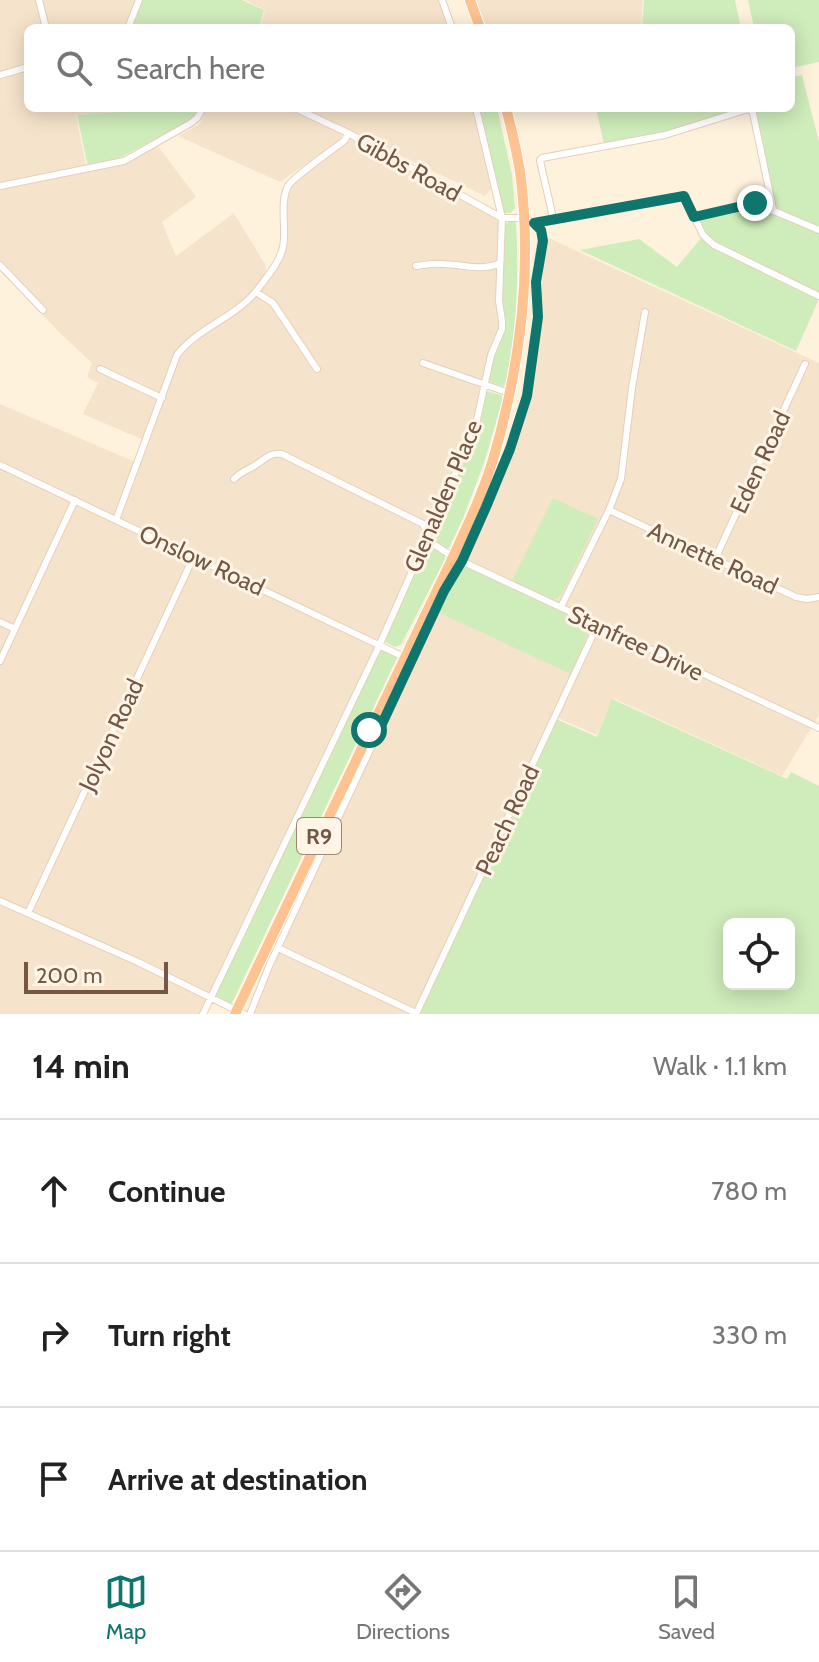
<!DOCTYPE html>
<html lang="en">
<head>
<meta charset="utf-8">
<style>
	:root { --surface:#fff; --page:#f6f6f6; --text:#222; --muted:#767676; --line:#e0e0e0; --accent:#0f766e }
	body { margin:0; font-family:Cabin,sans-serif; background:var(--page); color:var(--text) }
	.controls { position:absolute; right:24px; bottom:24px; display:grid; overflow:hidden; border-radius:12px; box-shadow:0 4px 20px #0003 }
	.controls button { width:72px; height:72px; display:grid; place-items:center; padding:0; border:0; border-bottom:2px solid var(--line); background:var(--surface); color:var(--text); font:40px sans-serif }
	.scale { position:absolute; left:24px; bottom:20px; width:144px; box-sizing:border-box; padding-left:8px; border:4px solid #765644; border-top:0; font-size:22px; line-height:28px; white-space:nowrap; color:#765644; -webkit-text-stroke:6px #fff5e6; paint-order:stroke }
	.stop { position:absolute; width:24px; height:24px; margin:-18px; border:6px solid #0f766e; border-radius:50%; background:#fff }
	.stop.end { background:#0f766e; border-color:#fff; box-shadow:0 2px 8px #0008 }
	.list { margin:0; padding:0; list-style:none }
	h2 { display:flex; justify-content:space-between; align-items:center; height:104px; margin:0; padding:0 32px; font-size:34px }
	h2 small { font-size:26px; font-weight:400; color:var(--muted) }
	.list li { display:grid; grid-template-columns:52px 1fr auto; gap:24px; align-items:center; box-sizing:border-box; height:144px; padding:0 32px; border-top:2px solid var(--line) }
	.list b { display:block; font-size:30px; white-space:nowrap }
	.list em { font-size:26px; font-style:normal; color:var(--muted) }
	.icon { flex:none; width:44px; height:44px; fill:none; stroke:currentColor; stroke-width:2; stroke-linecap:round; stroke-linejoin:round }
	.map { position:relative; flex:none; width:819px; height:1014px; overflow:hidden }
	.search { position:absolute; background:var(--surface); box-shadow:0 4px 20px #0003; left:24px; right:24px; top:24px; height:88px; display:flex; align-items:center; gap:20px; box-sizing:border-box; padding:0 28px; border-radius:12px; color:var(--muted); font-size:30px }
	.sheet { height:536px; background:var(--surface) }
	nav { display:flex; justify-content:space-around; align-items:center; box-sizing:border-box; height:112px; border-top:2px solid var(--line); background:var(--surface); font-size:22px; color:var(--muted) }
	nav a { display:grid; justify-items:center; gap:4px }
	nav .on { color:var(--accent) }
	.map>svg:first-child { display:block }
</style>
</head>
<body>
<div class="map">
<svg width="819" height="1014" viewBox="0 0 819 1014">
	<rect width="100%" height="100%" fill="#fef2dd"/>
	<path fill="#f6e3cb" d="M 0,0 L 138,0 L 127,28 L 28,28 L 28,108 L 132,108 L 132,111 L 76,115 L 87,171 L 126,164 L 158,146 L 196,197 L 162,222 L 176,256 L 234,213 L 266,266 L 266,280 L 283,256 L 286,199 L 289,184 L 349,136 L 500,220 L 500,328 L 473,428 L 377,647 L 200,1014 L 0,1014 L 0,404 L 140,464 L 148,442 L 83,414 L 98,383 L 87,377 L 92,363 L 63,336 L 0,271 Z
		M 245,0 L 439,0 L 450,28 L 260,28 L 265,10 Z
		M 474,0 L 643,0 L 641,28 L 484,28 Z
		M 207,108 L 473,108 L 492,188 L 485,196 L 344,129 L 340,140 L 280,182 L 178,136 L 199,125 Z
		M 545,238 L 551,239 L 819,363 L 819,715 L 782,776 L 613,698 L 597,735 L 553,716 L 412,1014 L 249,1014 L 445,592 L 462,563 L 484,518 L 509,458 L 528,397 L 540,315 Z"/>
	<path fill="#cfecbb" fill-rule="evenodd" d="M 143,0 L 242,0 L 264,10 L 259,28 L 132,28 Z
		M 644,0 L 735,0 L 741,28 L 642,28 Z
		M 748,0 L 819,0 L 819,62 L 791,68 L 791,28 L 754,28 Z
		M 802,75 L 819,142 L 819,227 L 775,207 L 751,108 L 791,108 L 791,77 Z
		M 133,108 L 201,108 L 197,116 L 189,122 L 115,160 L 88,167 L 77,115 L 132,111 Z
		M 477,108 L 497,108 L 512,175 L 515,208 L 511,213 L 504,213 L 502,211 Z
		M 596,108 L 741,108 L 664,133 L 604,144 Z
		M 755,205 L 819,233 L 819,294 L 716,244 L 705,234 L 697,219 Z
		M 512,221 L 516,223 C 519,277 517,330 506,384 L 503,386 L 487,381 L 493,355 L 503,330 L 501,301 L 504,224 Z
		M 702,237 L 819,299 L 796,351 L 580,250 L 639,239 L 677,267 Z
		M 486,391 L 501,395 L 503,398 L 485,460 L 464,516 L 449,548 C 440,549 433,544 429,536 L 476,430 Z
		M 553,498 L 598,519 L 562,594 L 557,599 L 550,599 L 512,581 Z
		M 426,543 L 444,554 L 445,559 L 401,645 L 395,647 L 383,641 Z
		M 466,566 L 582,620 L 587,626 L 589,632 L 571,674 L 438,612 L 461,567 Z
		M 380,647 L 398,656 L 232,1003 L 229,1005 L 212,998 Z
		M 612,699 L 787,779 L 791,772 L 819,786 L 819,1014 L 419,1014 L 556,719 L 597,737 ZM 729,924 L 789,924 L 789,984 L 729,984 Z"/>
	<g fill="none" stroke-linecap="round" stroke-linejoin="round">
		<g stroke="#e5cfbc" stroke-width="8">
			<path id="minor" d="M 39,0 L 46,28
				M 442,0 L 452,28
				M 128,28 L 139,0
				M 0,75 L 28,67
				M 0,186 L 124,161 L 191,123 L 197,118 L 203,108
				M 694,217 L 755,203 L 819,230
				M 553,220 C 550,200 544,181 540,160 L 542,158 L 665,135 L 745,110 L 749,109 L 753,113 L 773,209
				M 534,223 L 684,196 L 703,235 L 714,245 L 819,296
				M 0,265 L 43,310
				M 416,266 C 425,265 434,263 442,264 C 463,264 482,272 500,263
				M 256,292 L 273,303 L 317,369
				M 423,363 L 509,393
				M 100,369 L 162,398
				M 0,465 L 404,657
				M 234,479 C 241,471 249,470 257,464 C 267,457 270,453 282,454 L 423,524 L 426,531 L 426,539 L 453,557 L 819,728
				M 609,510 L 796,597 L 807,599 L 819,597
				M 116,520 L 177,355 C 198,327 236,318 258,289 C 266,278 280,262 283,247 C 287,228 279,204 288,186 C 293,177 334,149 345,140 L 348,133
				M 715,559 L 805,364
				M 561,607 L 609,510 L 621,479 L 632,388 L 645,312
				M 0,622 L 15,629
				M 0,661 L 75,500
				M 0,901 L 138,962 L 244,1014
				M 28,913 L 194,556
				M 278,948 L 416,1013
				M 203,1014 L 379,646 L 475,429 L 491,355 L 502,329 L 502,321 L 499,301 L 502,218 L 476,108
				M 250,1014 L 270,964 L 444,591 L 462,561 L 510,449 L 527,396 L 533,359 L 538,317 L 536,282 L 542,233 L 537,225 L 524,218 L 502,218 L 348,133 L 295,108
				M 416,1014 L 597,626"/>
		</g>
		<g stroke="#fff" stroke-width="12">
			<path id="trunk" d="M 470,0 L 480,28
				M 235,1014 L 453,557 C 468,524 484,491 494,456 C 520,366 532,273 521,179 C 518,156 512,131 506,108"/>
		</g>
		<use href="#minor" stroke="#fff" stroke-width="6"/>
		<use href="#trunk" stroke="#ffc291" stroke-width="10"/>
	</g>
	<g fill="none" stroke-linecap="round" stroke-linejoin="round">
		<path stroke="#0f766e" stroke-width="10" d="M 369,730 L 374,741 L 444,591 L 462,561 L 486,507 L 510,449 L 527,396 L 538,317 L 536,282 L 543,241 L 541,230 L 534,223 L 684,196 L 694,217 L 755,203"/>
	</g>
	<g text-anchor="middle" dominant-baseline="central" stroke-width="6" stroke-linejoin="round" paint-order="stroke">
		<rect fill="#fff5e6" stroke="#9f8675" stroke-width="2" x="297" y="818" width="44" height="36" rx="6"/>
		<g font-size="22" font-weight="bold" fill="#765644">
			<text x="319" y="836">R9</text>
		</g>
		<g font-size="24" fill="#765644" stroke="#fff5e6">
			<text transform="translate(409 167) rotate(29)">Gibbs Road</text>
			<text transform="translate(760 462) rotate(-65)">Eden Road</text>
			<text transform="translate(443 496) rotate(-67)">Glenalden Place</text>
			<text transform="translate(713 558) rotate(25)">Annette Road</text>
			<text transform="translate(202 560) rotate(25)">Onslow Road</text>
			<text transform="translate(636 643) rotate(25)">Stanfree Drive</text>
			<text transform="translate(111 735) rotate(-65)">Jolyon Road</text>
			<text transform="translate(507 820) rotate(-65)">Peach Road</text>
		</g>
	</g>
</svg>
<div class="controls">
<button><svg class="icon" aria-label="locate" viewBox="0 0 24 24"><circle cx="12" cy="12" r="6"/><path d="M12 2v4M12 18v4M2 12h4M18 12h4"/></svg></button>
</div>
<div class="scale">200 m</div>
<div class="stop" style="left:369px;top:730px"></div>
<div class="stop end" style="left:755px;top:203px"></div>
<div class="search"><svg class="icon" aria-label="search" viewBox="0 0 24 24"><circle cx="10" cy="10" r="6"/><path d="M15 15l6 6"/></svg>Search here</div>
</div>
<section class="sheet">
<h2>14 min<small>Walk · 1.1 km</small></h2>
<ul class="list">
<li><svg class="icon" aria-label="ahead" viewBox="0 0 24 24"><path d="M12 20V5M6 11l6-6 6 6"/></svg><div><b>Continue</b></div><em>780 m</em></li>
<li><svg class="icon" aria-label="right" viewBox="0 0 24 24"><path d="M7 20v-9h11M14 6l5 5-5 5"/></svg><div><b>Turn right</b></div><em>330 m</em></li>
<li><svg class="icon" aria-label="arrive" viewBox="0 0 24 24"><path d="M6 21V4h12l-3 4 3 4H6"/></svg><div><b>Arrive at destination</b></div></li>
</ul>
</section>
<nav>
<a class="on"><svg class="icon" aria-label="map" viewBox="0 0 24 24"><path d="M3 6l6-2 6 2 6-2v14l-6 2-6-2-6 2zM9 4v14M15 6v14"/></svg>Map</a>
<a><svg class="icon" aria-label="directions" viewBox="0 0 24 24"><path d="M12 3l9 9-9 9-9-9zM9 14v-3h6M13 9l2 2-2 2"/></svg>Directions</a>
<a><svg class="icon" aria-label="saved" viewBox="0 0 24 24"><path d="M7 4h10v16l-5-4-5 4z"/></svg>Saved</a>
</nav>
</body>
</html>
